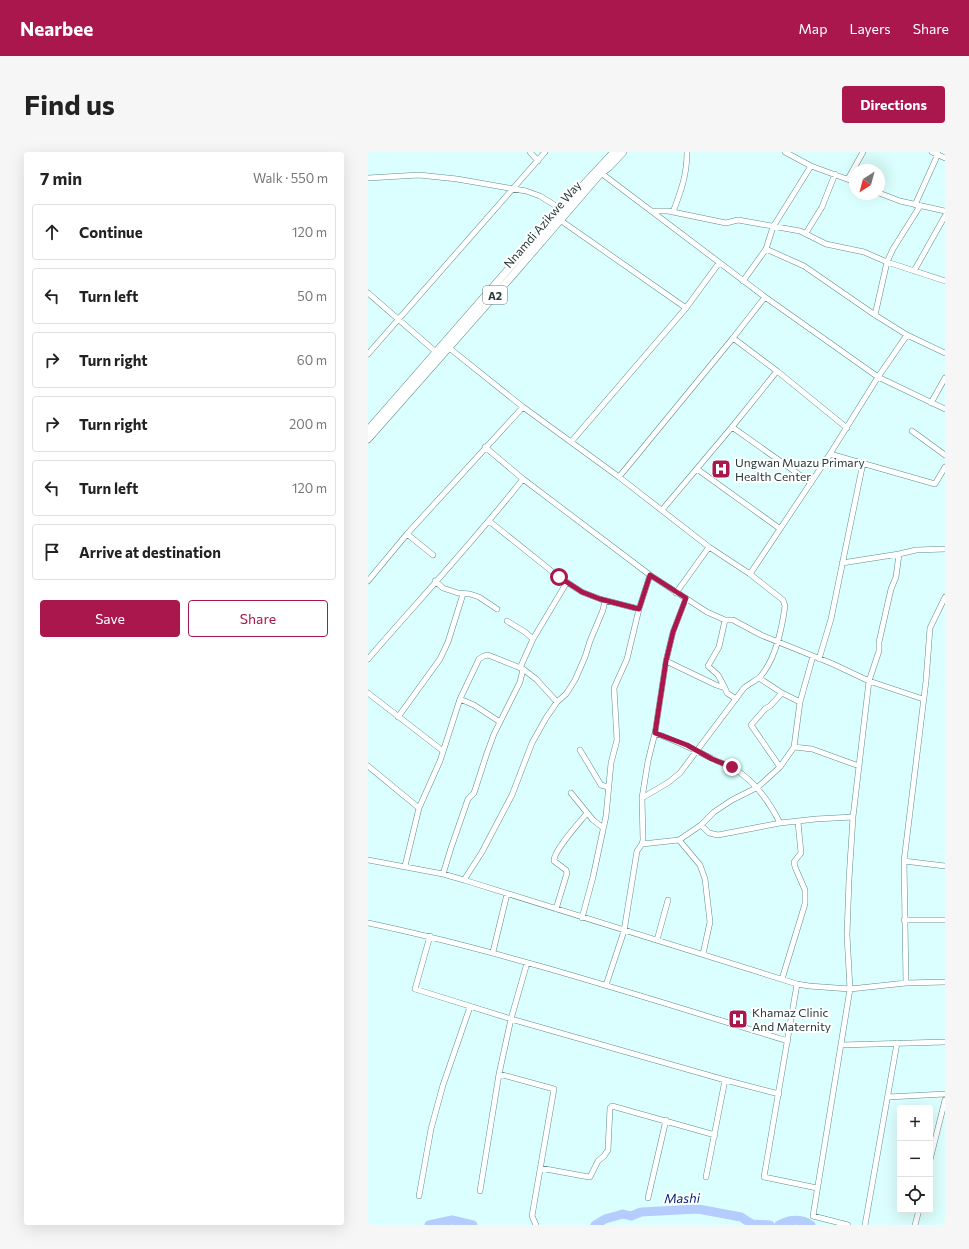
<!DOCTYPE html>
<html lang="en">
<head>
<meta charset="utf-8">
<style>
	:root { --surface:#fff; --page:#f6f6f6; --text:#222; --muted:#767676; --line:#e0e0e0; --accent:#aa174c }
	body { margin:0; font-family:Commissioner,sans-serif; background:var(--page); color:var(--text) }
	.controls { position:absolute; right:12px; bottom:12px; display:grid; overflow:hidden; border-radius:4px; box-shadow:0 4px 16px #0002 }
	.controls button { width:36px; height:36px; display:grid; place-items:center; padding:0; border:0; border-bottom:1px solid var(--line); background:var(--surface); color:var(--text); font:20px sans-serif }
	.compass { position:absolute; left:481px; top:12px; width:36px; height:36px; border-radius:50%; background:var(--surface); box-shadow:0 4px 16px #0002; rotate:216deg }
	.stop { position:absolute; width:12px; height:12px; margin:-9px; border:3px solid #aa174c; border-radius:50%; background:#fff }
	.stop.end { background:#aa174c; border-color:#fff; box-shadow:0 1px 4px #0008 }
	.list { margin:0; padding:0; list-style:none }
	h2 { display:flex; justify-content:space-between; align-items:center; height:52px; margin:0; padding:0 16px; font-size:17px }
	h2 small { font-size:13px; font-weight:400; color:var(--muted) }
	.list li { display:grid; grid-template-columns:26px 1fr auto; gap:12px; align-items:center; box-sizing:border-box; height:56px; margin:0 8px 8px; padding:0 8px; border:1px solid var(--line); border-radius:4px }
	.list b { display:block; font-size:15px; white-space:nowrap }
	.list em { font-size:13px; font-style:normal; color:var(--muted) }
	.actions { display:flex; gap:8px; padding:12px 16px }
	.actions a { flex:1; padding:9px 0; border:1px solid var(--accent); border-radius:4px; text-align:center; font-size:14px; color:var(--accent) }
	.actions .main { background:var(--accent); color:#fff }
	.icon { flex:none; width:22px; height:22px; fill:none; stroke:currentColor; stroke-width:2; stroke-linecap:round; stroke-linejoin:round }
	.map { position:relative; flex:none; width:577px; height:1073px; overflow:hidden; border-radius:4px }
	header { display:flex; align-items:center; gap:24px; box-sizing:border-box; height:56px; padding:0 20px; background:var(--accent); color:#fff }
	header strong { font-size:19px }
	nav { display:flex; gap:22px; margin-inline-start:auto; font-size:14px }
	.intro { display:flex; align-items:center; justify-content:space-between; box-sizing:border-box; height:96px; padding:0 24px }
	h1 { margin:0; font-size:28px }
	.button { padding:10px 18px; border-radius:4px; background:var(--accent); color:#fff; font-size:14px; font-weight:700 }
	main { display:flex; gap:24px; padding:0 24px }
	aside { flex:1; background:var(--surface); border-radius:4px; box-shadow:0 4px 16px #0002 }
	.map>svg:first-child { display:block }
</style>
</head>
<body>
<header>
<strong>Nearbee</strong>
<nav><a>Map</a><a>Layers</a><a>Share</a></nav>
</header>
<div class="intro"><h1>Find us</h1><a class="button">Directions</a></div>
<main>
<aside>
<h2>7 min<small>Walk · 550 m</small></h2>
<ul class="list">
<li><svg class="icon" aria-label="ahead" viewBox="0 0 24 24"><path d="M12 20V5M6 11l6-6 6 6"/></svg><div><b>Continue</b></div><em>120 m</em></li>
<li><svg class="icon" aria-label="left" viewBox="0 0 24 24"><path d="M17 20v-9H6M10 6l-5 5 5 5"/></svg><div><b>Turn left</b></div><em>50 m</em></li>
<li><svg class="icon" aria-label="right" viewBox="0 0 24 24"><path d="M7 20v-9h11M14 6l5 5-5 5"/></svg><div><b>Turn right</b></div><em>60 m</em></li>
<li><svg class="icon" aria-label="right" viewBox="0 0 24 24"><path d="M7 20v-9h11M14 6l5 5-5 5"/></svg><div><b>Turn right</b></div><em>200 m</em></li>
<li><svg class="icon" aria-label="left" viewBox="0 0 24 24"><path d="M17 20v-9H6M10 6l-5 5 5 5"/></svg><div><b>Turn left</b></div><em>120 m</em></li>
<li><svg class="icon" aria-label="arrive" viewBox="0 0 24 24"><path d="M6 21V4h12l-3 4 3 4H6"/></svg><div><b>Arrive at destination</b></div></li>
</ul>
<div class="actions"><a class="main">Save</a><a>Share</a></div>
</aside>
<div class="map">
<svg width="577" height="1073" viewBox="0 0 577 1073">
	<rect width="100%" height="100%" fill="#dbfffe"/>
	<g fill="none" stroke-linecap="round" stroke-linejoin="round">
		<path stroke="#b4cdfe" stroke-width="9" d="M 61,1073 L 84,1068 L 105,1073
			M 227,1073 L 237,1067 L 255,1062 L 263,1064 L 273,1060 L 330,1057 L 373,1065 L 384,1072 L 402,1073
			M 411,1073 C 422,1067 432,1066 443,1073"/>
		<g stroke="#618c8b" stroke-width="6">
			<path id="minor" d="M 162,0 L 170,9
				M 417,0 L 443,14 L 487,30
				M 564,0 L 577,6
				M 233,21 L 397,145 L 510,225 L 577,257
				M 0,26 L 51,23 L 89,27 L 158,39 L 172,44 L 193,57
				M 480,27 L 495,0
				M 511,41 L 532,49 L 577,59
				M 547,53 L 570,2
				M 285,59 L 300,59 L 358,71 L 370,68 L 432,79 L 458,92 L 496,100 L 519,110 L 577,129
				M 305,60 C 313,39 319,23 319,0
				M 192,68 L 318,156
				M 438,81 L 454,55 L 467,22
				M 398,97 L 436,114 L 507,163 L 539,183 L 577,201
				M 546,119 L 577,64
				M 375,129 L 398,97 L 405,75 L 443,14
				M 0,141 L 68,200
				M 507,163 L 519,110 L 525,97 L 552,54
				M 365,186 L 409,219 L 479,276
				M 80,195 L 155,255 L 251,325 L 341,395 L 382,422 L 415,448 L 417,454 C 414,476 407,508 392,525 C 387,529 381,532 376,536 L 312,621 L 301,630 L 274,646
				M 0,202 L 177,0
				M 563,251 L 577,226
				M 364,275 L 443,331
				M 544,279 L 577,303
				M 203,290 L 318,156 L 351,111
				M 117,295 L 155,327 L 282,423 L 339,460 L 357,468 L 365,468 L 393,483 L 465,512 L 501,529 L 555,547
				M 462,302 L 567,332 L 577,315
				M 329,317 L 411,376
				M 251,325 L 365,186 L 397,145
				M 294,358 L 364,275 L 409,219
				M 121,369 L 191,425 L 214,440 L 232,447 L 271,457
				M 39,382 L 65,403
				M 474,411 L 531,402 L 548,398 L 577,397
				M 382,422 L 462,302 L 510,225 L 539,183
				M 0,429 L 39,382 L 155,255
				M 67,429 L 75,436 L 90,441 L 102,442 L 111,445 L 129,457
				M 308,441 L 341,395
				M 139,469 L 157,480 L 165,487
				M 0,507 C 52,447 106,389 155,327
				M 451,507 L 463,467 L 495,311
				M 298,509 L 348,533 L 357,536 L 359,541 L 368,547
				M 152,516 L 165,487 L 199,430
				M 391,526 L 414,541 L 432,550
				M 357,536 L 350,523 L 340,514 L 351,495 L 357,468
				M 0,541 L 75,599
				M 92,547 L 106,553 L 132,570
				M 30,565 L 72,507 L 80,490 L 95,442
				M 287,581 C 308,589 323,596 343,606 C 350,610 358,612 365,616 C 387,629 401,649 412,671
				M 426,595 L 444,597 L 491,614
				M 212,598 L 233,633 L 240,635
				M 0,614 L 51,656
				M 412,615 L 383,573 L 397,557 L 402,554 L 414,541
				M 203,641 L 225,668 L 234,675
				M 333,673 L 341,681 L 350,683 L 412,671 L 448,667 L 485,665
				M 311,688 L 332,713 L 337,727 L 342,770 L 335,802
				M 274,692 L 311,688 L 333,673 L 346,660 L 364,648 L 390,635 L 412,615 L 426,595 L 432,550 L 445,504
				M 0,708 L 75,722 L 96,728 L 429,832 L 441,834 L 482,837 L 538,831 L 577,830
				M 536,709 L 577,714
				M 37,714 L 51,656 L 72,609 L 92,547 L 111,507 L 116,504 L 120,503 L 155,517 L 168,527 L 189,550
				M 75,722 L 83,696 L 100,647 L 106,641 L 119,601 L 126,582 L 152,530 L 155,517
				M 96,728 L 114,700 L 144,643 L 164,591 L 178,566 L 189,550 L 198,542 L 207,528 L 217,505 L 222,489 L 235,458 L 237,448
				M 188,757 L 199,721 L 198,718 L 186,709 C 185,699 212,670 219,661
				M 214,766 L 225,725 L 238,664 L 243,611 L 249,588 L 246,536 L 259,507 L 271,457 L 282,423
				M 536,768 L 577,768
				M 0,771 C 142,801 281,847 420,889
				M 62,784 L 47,837 L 143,867 L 357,928 L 411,942
				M 289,788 L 300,748
				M 125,800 L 139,742
				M 414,827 L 437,752 L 437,738 L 427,715 L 426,710 L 433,701 L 430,670
				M 538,831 L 536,709 L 558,529 L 562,476 L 577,445
				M 429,832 L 396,1025 L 449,1036
				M 238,833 L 256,779 L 269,699 L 274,692 L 275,688 L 274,646 L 280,609 L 287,581 L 298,509 L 305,480 L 318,446
				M 473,893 L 577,890
				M 131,922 L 186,937 L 164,1064 L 168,1073
				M 520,945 L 577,942
				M 562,1008 L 577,948
				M 172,1016 L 221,1025 L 222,1025 L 230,1009 L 236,1004 L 240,998 L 242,956 L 244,954 L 347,983
				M 338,1025 L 357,928
				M 112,1039 L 131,922 L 143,867 L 159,811
				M 51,1044 L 63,977 L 75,933 L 102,855
				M 280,1046 L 298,968
				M 480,1073 L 445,1064 L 482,837 L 479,783 L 481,727 L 485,665 L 501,529 L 511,499 L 511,490 L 523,437 L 528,425 L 531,402
				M 497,1073 L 529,891
				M 547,1073 L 551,1058"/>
		</g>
		<g stroke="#618c8b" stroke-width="8">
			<path id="highway" d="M 0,278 L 193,57 L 246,0
				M 0,287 L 144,124 L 233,21 L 241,15 L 255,0"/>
		</g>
		<use href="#minor" stroke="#fff" stroke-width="5"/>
		<use href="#highway" stroke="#fff" stroke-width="7"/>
	</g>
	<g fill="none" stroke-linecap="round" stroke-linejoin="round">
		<path stroke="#aa174c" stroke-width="5" d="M 191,425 L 214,440 L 232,447 L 271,457 L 282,423 L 318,446 L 305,480 L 298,509 L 287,581 L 319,593 L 344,607 L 364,615"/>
	</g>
	<defs>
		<g id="hospital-square" transform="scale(1)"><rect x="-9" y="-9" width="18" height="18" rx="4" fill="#aa174c" stroke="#fff"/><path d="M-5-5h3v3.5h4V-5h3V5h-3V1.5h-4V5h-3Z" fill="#fff"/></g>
	</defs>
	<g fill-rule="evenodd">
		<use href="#hospital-square" x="353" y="317"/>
		<use href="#hospital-square" x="370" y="867"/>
	</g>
	<g text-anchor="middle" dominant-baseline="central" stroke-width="4" stroke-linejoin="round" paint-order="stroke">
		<rect fill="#fff" stroke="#687575" stroke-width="1" x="115" y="134" width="24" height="18" rx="3"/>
		<g font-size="11" font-weight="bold" fill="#283a3a">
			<text x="127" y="143">A2</text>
		</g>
		<g font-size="12" fill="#283a3a" stroke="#fff">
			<text transform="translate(174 72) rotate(-49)">Nnamdi Azikwe Way</text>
		</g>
		<g font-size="12" fill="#283a3a" stroke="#fff" text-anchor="start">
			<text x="367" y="310">Ungwan Muazu Primary<tspan x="367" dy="14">Health Center</tspan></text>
			<text x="384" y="860">Khamaz Clinic<tspan x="384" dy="14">And Maternity</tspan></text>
		</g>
		<g font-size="13" font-style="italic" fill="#05247e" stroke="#fff">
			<text transform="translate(314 1046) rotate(-1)">Mashi</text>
		</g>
	</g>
</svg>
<div class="controls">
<button>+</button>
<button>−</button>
<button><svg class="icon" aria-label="locate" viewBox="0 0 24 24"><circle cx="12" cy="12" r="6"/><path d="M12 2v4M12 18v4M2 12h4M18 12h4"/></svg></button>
</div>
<svg class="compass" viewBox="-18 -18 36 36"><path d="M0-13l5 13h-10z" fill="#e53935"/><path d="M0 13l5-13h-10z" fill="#767676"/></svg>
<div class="stop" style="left:191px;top:425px"></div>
<div class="stop end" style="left:364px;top:615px"></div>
</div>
</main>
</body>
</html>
